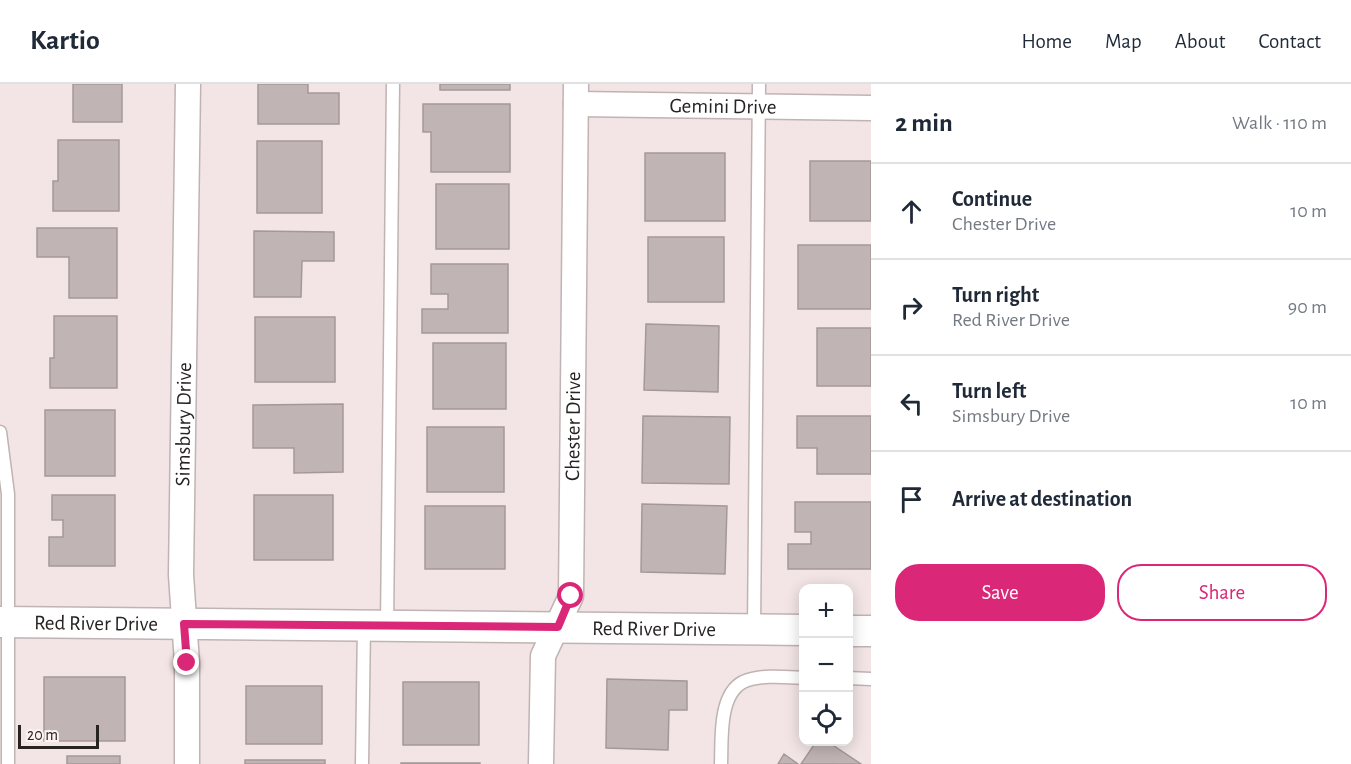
<!DOCTYPE html>
<html lang="en">
<head>
<meta charset="utf-8">
<style>
	:root { --surface:#fff; --page:#f6f6f7; --text:#1f2937; --muted:#747a83; --line:#e0e1e3; --accent:#db2777 }
	body { margin:0; font-family:"Alegreya Sans",sans-serif; background:var(--page); color:var(--text) }
	.controls { position:absolute; right:18px; bottom:18px; display:grid; overflow:hidden; border-radius:12px; box-shadow:0 3px 15px #0003 }
	.controls button { width:54px; height:54px; display:grid; place-items:center; padding:0; border:0; border-bottom:2px solid var(--line); background:var(--surface); color:var(--text); font:30px sans-serif }
	.scale { position:absolute; left:18px; bottom:15px; width:81px; box-sizing:border-box; padding-left:6px; border:3px solid #272323; border-top:0; font-size:16px; line-height:21px; white-space:nowrap; color:#272323; -webkit-text-stroke:4px #fef3f3; paint-order:stroke }
	.stop { position:absolute; width:18px; height:18px; margin:-14px; border:4px solid #db2777; border-radius:50%; background:#fff }
	.stop.end { background:#db2777; border-color:#fff; box-shadow:0 2px 6px #0008 }
	.list { margin:0; padding:0; list-style:none }
	h2 { display:flex; justify-content:space-between; align-items:center; height:78px; margin:0; padding:0 24px; font-size:26px }
	h2 small { font-size:20px; font-weight:400; color:var(--muted) }
	.list li { display:grid; grid-template-columns:39px 1fr auto; gap:18px; align-items:center; box-sizing:border-box; height:96px; padding:0 24px; border-top:2px solid var(--line) }
	.list b { display:block; font-size:22px; white-space:nowrap }
	.list p { margin:0; font-size:20px; white-space:nowrap; color:var(--muted) }
	.list em { font-size:20px; font-style:normal; color:var(--muted) }
	.actions { display:flex; gap:12px; padding:18px 24px }
	.actions a { flex:1; padding:14px 0; border:2px solid var(--accent); border-radius:24px; text-align:center; font-size:21px; color:var(--accent) }
	.actions .main { background:var(--accent); color:#fff }
	.icon { flex:none; width:33px; height:33px; fill:none; stroke:currentColor; stroke-width:2; stroke-linecap:round; stroke-linejoin:round }
	.map { position:relative; flex:none; width:871px; height:680px; overflow:hidden }
	header { display:flex; align-items:center; gap:36px; box-sizing:border-box; height:84px; padding:0 30px; background:var(--surface); border-bottom:2px solid var(--line) }
	header strong { font-size:28px }
	nav { display:flex; gap:33px; margin-inline-start:auto; font-size:21px }
	main { display:flex }
	aside { flex:1; background:var(--surface) }
	.map>svg:first-child { display:block }
</style>
</head>
<body>
<header>
<strong>Kartio</strong>
<nav><a>Home</a><a>Map</a><a>About</a><a>Contact</a></nav>
</header>
<main>
<div class="map">
<svg width="871" height="680" viewBox="0 0 871 680">
	<rect width="100%" height="100%" fill="#f3e5e5"/>
	<path fill="#c1b4b4" stroke="#a59898" stroke-width="1.5" d="M 73,0 L 122,0 L 122,38 L 73,38 Z
		M 258,0 L 308,0 L 308,9 L 339,9 L 339,40 L 258,40 Z
		M 440,0 L 510,0 L 510,6 L 440,6 Z
		M 423,20 L 510,20 L 510,88 L 431,88 L 431,48 L 423,48 Z
		M 58,56 L 119,56 L 119,127 L 53,127 L 53,97 L 58,97 Z
		M 257,57 L 322,57 L 322,129 L 257,129 Z
		M 645,69 L 725,69 L 725,137 L 645,137 Z
		M 810,77 L 871,77 L 871,137 L 810,137 Z
		M 436,100 L 509,100 L 509,165 L 436,165 Z
		M 37,144 L 117,144 L 117,214 L 69,214 L 69,173 L 37,173 Z
		M 254,147 L 334,148 L 334,177 L 302,177 L 301,213 L 254,213 Z
		M 648,153 L 724,153 L 724,218 L 648,218 Z
		M 798,161 L 871,161 L 871,225 L 798,225 Z
		M 431,180 L 508,180 L 508,249 L 422,249 L 422,225 L 448,225 L 448,210 L 431,210 Z
		M 54,232 L 117,232 L 117,304 L 50,304 L 50,274 L 54,274 Z
		M 255,233 L 335,233 L 335,298 L 255,298 Z
		M 646,240 L 719,242 L 718,308 L 644,306 Z
		M 817,244 L 871,244 L 871,302 L 817,302 Z
		M 433,259 L 506,259 L 506,325 L 433,325 Z
		M 343,320 L 343,388 L 294,389 L 294,364 L 253,364 L 253,321 Z
		M 45,326 L 115,326 L 115,392 L 45,392 Z
		M 643,332 L 730,333 L 729,400 L 642,399 Z
		M 797,332 L 871,332 L 871,390 L 817,390 L 817,364 L 797,364 Z
		M 427,343 L 504,343 L 504,408 L 427,408 Z
		M 52,411 L 115,411 L 115,482 L 49,482 L 49,453 L 63,453 L 63,436 L 52,436 Z
		M 254,411 L 333,411 L 333,476 L 254,476 Z
		M 795,418 L 871,418 L 871,485 L 788,485 L 788,460 L 811,460 L 811,448 L 795,448 Z
		M 642,420 L 727,422 L 725,490 L 641,488 Z
		M 425,422 L 505,422 L 505,485 L 425,485 Z
		M 44,593 L 125,593 L 125,657 L 44,657 Z
		M 607,595 L 687,597 L 687,626 L 669,626 L 668,666 L 606,664 Z
		M 403,598 L 479,598 L 479,661 L 403,661 Z
		M 246,602 L 322,602 L 322,660 L 246,660 Z
		M 816,658 L 828,658 L 861,680 L 801,680 Z
		M 784,670 L 798,680 L 778,680 Z
		M 67,672 L 120,672 L 120,680 L 67,680 Z
		M 245,676 L 325,676 L 325,680 L 245,680 Z
		M 401,679 L 480,679 L 480,680 L 401,680 Z"/>
	<g fill="none" stroke-linecap="round" stroke-linejoin="round">
		<g stroke="#c0b3b3" stroke-width="15">
			<path id="service" d="M 0,348 L 8,410 L 8,680
				M 387,542 L 393,0
				M 754,545 L 759,0
				M 848,594 L 871,595
				M 362,680 L 364,541
				M 721,680 C 722,657 718,611 743,598 C 761,590 785,593 804,594"/>
		</g>
		<g stroke="#c0b3b3" stroke-width="27">
			<g id="minor">
				<path id="s1" d="M 576,20 L 871,24"/>
				<path id="s2" d="M 187,680 L 187,579 L 181,491 L 188,0"/>
				<path id="s3" d="M 541,680 L 543,572 L 571,512 L 576,0"/>
			</g>
		</g>
		<g stroke="#c0b3b3" stroke-width="33">
			<g id="tertiary">
				<path id="s4" d="M 0,538 L 804,546"/>
				<path d="M 848,547 L 871,547"/>
			</g>
		</g>
		<use href="#service" stroke="#fff" stroke-width="12"/>
		<use href="#minor" stroke="#fff" stroke-width="24"/>
		<use href="#tertiary" stroke="#fff" stroke-width="30"/>
	</g>
	<g fill="none" stroke-linecap="round" stroke-linejoin="round">
		<path stroke="#db2777" stroke-width="8" d="M 187,579 L 184,540 L 558,543 L 571,512"/>
	</g>
	<g text-anchor="middle" dominant-baseline="central" stroke-width="5" stroke-linejoin="round" paint-order="stroke">
		<g font-size="21" fill="#272323" stroke="#fef3f3">
			<text stroke="none"><textPath href="#s1" startOffset="147">Gemini Drive</textPath></text>
			<text stroke="none"><textPath href="#s2" startOffset="340">Simsbury Drive</textPath></text>
			<text stroke="none"><textPath href="#s3" startOffset="344">Chester Drive</textPath></text>
			<text stroke="none"><textPath href="#s4" startOffset="96">Red River Drive</textPath></text>
			<text stroke="none"><textPath href="#s4" startOffset="654">Red River Drive</textPath></text>
		</g>
	</g>
</svg>
<div class="controls">
<button>+</button>
<button>−</button>
<button><svg class="icon" aria-label="locate" viewBox="0 0 24 24"><circle cx="12" cy="12" r="6"/><path d="M12 2v4M12 18v4M2 12h4M18 12h4"/></svg></button>
</div>
<div class="scale">20 m</div>
<div class="stop" style="left:571px;top:512px"></div>
<div class="stop end" style="left:187px;top:579px"></div>
</div>
<aside>
<h2>2 min<small>Walk · 110 m</small></h2>
<ul class="list">
<li><svg class="icon" aria-label="ahead" viewBox="0 0 24 24"><path d="M12 20V5M6 11l6-6 6 6"/></svg><div><b>Continue</b><p>Chester Drive</p></div><em>10 m</em></li>
<li><svg class="icon" aria-label="right" viewBox="0 0 24 24"><path d="M7 20v-9h11M14 6l5 5-5 5"/></svg><div><b>Turn right</b><p>Red River Drive</p></div><em>90 m</em></li>
<li><svg class="icon" aria-label="left" viewBox="0 0 24 24"><path d="M17 20v-9H6M10 6l-5 5 5 5"/></svg><div><b>Turn left</b><p>Simsbury Drive</p></div><em>10 m</em></li>
<li><svg class="icon" aria-label="arrive" viewBox="0 0 24 24"><path d="M6 21V4h12l-3 4 3 4H6"/></svg><div><b>Arrive at destination</b></div></li>
</ul>
<div class="actions"><a class="main">Save</a><a>Share</a></div>
</aside>
</main>
</body>
</html>
